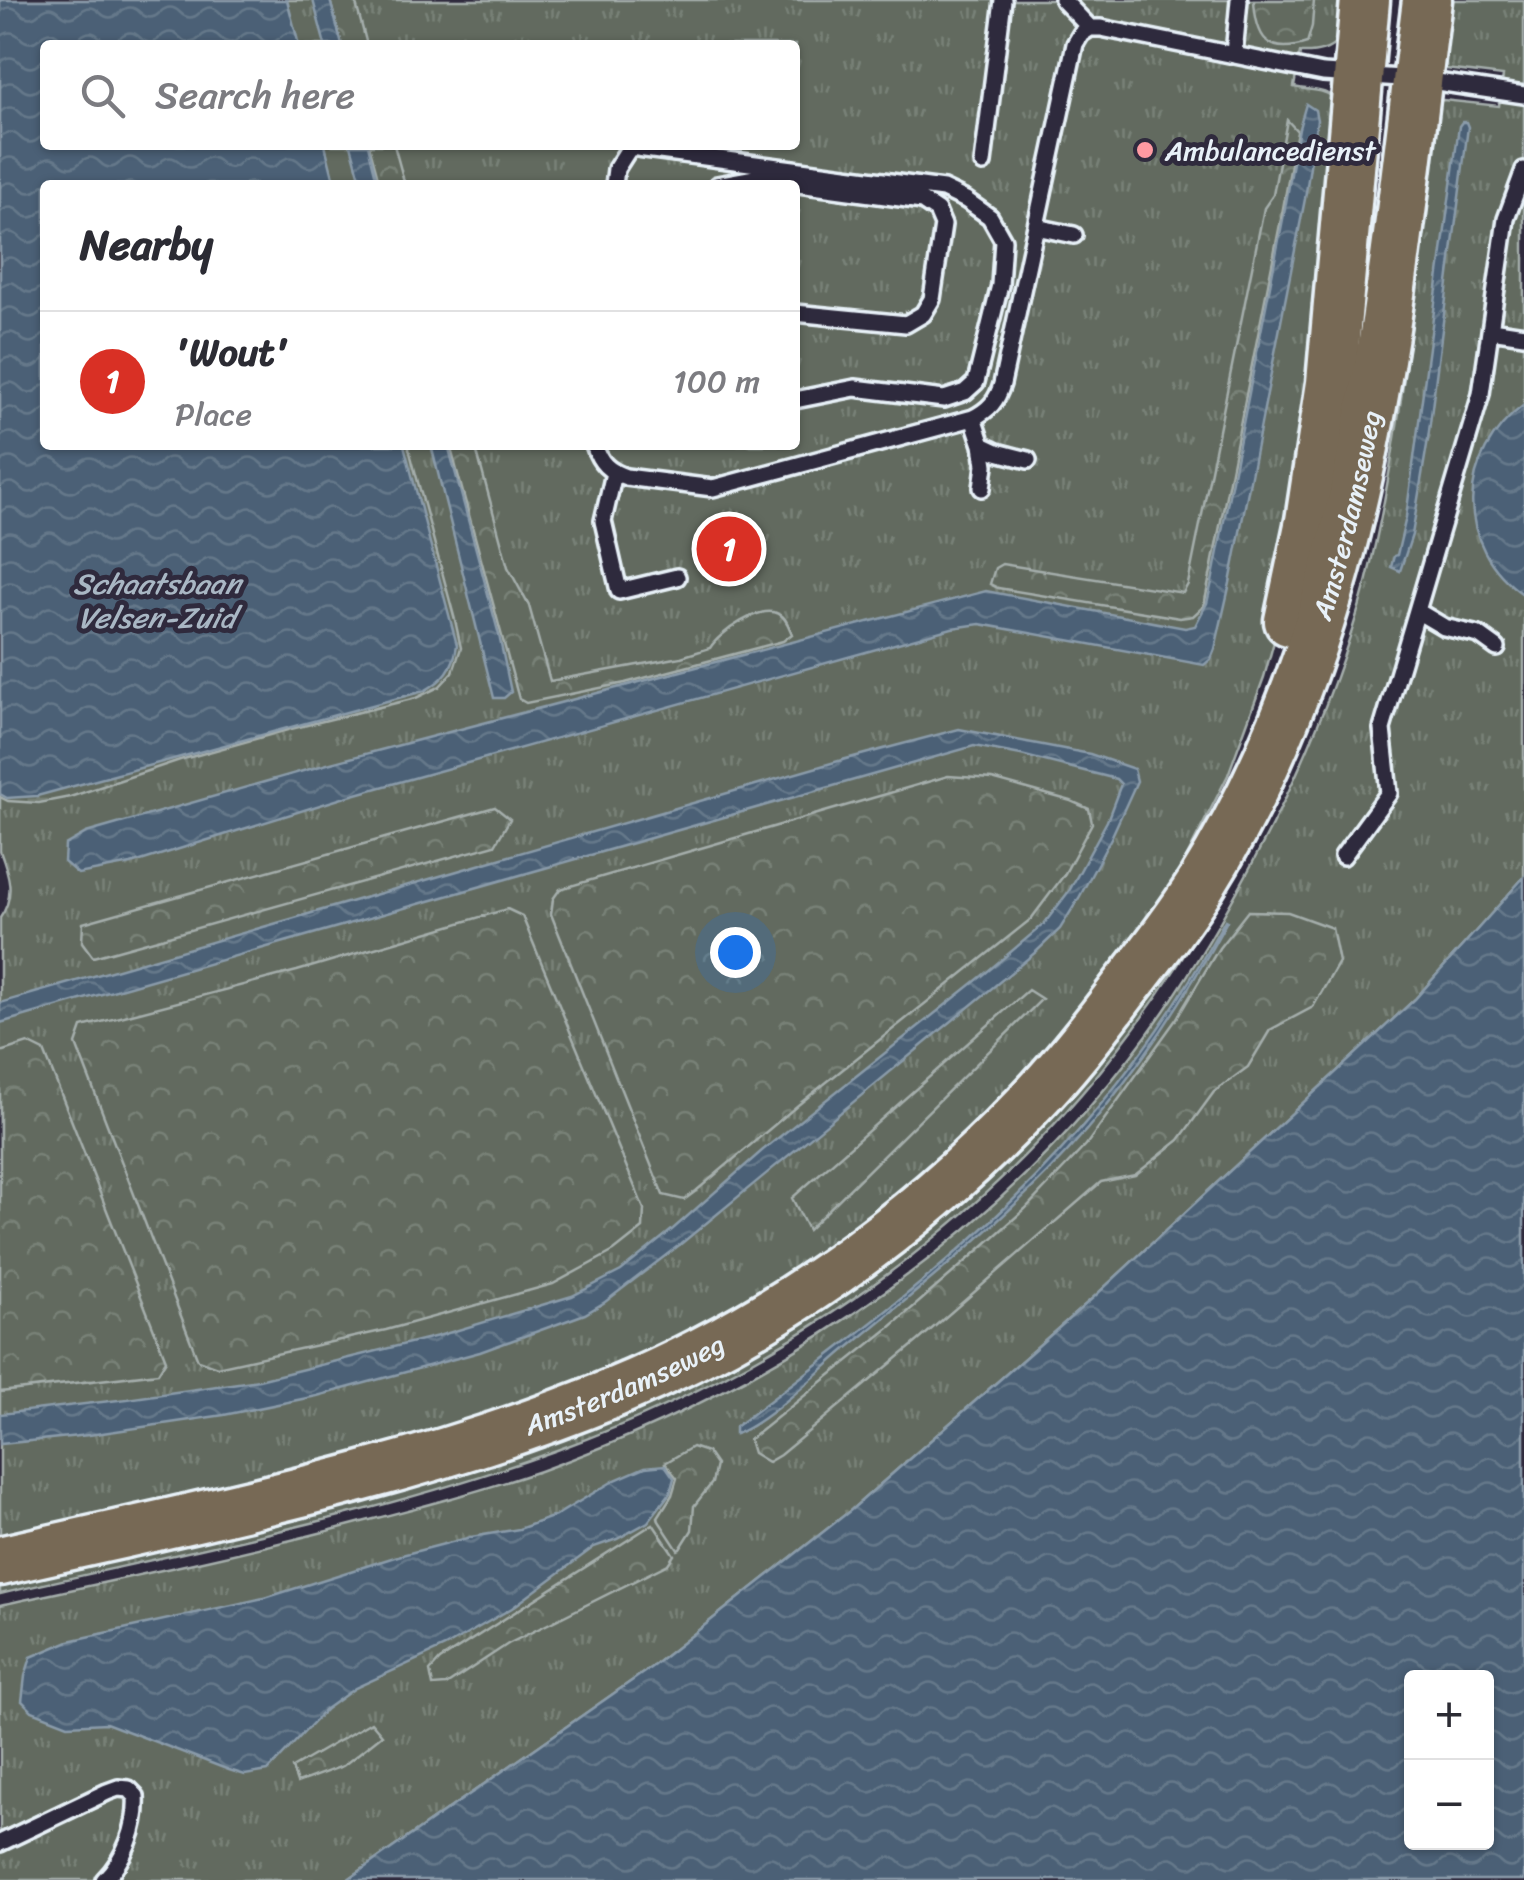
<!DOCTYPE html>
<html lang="en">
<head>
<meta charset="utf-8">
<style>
	:root { --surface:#fff; --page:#f7f7f7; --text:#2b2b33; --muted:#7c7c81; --line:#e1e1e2; --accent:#d93025 }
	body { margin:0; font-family:Sriracha,sans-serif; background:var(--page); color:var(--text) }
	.controls { position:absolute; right:30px; bottom:30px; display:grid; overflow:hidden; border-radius:10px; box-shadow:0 2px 8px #0004 }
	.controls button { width:90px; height:90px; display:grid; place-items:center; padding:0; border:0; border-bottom:2px solid var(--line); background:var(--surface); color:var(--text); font:50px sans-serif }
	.you { position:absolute; left:735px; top:952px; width:35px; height:35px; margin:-25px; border:8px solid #fff; border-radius:50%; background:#1a73e8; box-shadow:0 0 0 15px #1a73e833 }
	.badge { display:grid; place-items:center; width:65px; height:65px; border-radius:50%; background:var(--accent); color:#fff; font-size:32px; font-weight:700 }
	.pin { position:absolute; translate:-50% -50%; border:5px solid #fff; box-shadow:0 2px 10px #0006 }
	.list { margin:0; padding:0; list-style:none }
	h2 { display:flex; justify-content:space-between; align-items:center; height:130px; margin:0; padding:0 40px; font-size:42px }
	h2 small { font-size:32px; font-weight:400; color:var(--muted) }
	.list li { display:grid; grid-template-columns:65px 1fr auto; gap:30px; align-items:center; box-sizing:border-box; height:140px; padding:0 40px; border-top:2px solid var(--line) }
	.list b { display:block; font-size:38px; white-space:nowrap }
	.list p { margin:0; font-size:32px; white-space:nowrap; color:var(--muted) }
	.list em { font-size:32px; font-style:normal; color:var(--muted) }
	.icon { flex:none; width:55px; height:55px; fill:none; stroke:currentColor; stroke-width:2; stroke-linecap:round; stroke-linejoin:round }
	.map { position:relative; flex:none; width:1524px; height:1880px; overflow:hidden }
	.search { position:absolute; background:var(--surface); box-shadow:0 2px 8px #0004; left:40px; top:40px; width:760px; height:110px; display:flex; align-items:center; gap:25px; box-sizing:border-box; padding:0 35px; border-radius:10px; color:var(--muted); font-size:38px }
	.panel { position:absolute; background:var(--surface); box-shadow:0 2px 8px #0004; left:40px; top:180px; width:760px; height:270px; border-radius:10px }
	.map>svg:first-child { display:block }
</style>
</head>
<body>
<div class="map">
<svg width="1524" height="1880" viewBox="0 0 1524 1880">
	<defs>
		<pattern id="grass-tufts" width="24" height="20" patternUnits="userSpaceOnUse" patternTransform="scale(2.5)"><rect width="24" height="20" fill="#626b5f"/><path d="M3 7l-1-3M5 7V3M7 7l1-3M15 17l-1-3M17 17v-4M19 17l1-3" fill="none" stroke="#788177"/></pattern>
		<pattern id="forest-crowns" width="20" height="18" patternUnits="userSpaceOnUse" patternTransform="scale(2.5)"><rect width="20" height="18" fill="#626b5f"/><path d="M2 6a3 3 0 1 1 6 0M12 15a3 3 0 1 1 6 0" fill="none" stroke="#788177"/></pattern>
		<pattern id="wetland-marsh" width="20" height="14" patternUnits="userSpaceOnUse" patternTransform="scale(2.5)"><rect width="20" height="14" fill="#626b5f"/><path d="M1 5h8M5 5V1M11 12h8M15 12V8" fill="none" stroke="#788177"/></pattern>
		<pattern id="water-waves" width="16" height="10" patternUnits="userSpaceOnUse" patternTransform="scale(2.5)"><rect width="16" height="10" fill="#4b6176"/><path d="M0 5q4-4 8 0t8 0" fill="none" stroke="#65788a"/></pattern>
	</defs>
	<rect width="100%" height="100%" fill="#2f2a3d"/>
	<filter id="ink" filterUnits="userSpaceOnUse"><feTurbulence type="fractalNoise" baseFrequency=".01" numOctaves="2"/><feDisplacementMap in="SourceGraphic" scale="20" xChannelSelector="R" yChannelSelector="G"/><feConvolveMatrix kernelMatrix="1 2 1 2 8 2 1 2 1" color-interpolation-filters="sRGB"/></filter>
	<g filter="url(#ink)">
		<path fill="url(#grass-tufts)" stroke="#a5aeac" stroke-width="2.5" fill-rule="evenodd" d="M 0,0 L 1357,0 C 1344,33 1341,55 1300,53 L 1294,87 C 1319,93 1327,85 1343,111 L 1275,638 L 1264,677 L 1228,775 L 1175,880 L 1157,909 L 1066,1037 L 923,1183 L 719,1324 L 482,1423 L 0,1542 L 0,918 C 16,895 9,875 0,851 ZM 45,45 L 795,45 L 795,145 L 45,145 ZM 45,185 L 795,185 L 795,445 L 45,445 Z
			M 1453,0 L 1524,0 L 1524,877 L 1415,999 L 1094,1297 L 851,1510 L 653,1666 L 347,1880 L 0,1880 L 0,1605 C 121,1579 242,1554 362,1522 C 421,1507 481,1491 540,1471 C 786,1383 1014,1228 1164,1011 C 1197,963 1226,913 1253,862 C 1300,774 1340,679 1366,583 C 1385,508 1397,432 1407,355 C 1419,271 1429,186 1439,102 L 1443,100 L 1499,106 L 1503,76 L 1446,69 L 1444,66 Z
			M 1405,277 L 1217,901 C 1066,1165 840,1347 557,1450 C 377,1516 186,1551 0,1594 L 0,1586 L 749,1347 L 1206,901 Z"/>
		<path fill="url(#forest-crowns)" stroke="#a5aeac" stroke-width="2.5" d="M 330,0 L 355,0 L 367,45 L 342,45 Z
			M 1254,0 L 1314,0 L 1312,26 L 1307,43 C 1267,56 1256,37 1254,0 Z
			M 1287,120 L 1297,131 L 1282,214 L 1204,606 L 1193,616 L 1180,618 L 998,588 L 990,584 L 995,568 L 1002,564 L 1183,593 L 1188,584 L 1264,208 L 1273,195 Z
			M 369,145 L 394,145 L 405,185 L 380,185 Z
			M 450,445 L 475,445 L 508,567 L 529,606 L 550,681 L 681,657 L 710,648 C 719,633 760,604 779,614 C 786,617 789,627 792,634 L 783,641 L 625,683 L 526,703 L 519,699 Z
			M 948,776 L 992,779 L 1071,801 L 1089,809 L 1092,823 L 1064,875 L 1031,919 L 798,1105 L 696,1191 L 684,1200 L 663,1195 L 551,914 L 553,899 L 560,889 Z
			M 495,807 L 510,819 L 495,845 L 93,957 L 82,942 L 83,923 Z
			M 507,909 L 522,916 L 644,1209 L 643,1228 L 614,1251 L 553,1284 L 386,1330 L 217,1367 L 198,1360 L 76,1044 L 82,1027 L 297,971 Z
			M 1248,911 L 1288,912 L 1332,928 L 1339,962 L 1313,1007 L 1270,1030 L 1248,1067 L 1214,1092 L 1179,1140 L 1135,1175 L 1101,1182 L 918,1341 L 780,1455 L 768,1462 L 753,1453 L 749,1440 L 888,1329 L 963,1264 L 1025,1209 L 1086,1145 L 1177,1018 L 1219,948 Z
			M 1028,990 L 1042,999 L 808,1230 L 792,1198 Z
			M 28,1043 L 44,1051 L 166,1360 L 158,1373 L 0,1392 L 0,1052 Z
			M 692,1447 L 707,1452 L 716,1465 L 712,1483 L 694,1506 L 692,1530 L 680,1549 L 678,1550 L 659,1521 L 658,1517 L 672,1495 L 677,1478 L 665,1463 Z
			M 653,1524 L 674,1555 L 668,1564 L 508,1644 L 446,1685 L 433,1686 L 430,1671 L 440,1660 Z
			M 371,1722 L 382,1735 L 343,1766 L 297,1783 L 292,1768 Z"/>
		<path fill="url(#wetland-marsh)" stroke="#a5aeac" stroke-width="2.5" d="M 380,445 L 408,445 L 455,620 L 461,648 L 453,672 L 439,687 L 416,698 L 291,729 L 180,760 L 70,797 L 39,803 L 8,801 L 0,797 L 0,786 Z"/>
		<path fill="url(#water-waves)" stroke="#8a9baa" stroke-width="2.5" fill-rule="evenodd" d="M 0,0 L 287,0 L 299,45 L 45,45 L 45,145 L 325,145 L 335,185 L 45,185 L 45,445 L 404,445 L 457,645 C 454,668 444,680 424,691 L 37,796 L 7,798 L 0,794 Z
			M 313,0 L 330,0 L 342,45 L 325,45 Z
			M 1306,104 L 1315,110 L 1317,120 L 1305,199 L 1230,583 L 1215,649 L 1211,659 L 1204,665 L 980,624 L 952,628 L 349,796 L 131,864 L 78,874 L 64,862 L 65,845 L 86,833 L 331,763 L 986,591 L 1185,628 L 1195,626 L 1207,603 L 1212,582 L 1284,214 L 1299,128 Z
			M 1462,122 L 1466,122 L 1468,127 L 1428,439 L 1412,535 L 1400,571 L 1391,567 L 1394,556 L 1397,555 L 1406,517 L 1459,126 Z
			M 351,145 L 368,145 L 378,185 L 362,185 Z
			M 1524,405 L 1524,595 C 1453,546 1457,455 1524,405 Z
			M 431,445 L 448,445 L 499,635 L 511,692 L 504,698 L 494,698 Z
			M 959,729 L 1090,754 L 1134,769 L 1137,781 L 1111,838 L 1079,898 L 1060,929 L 1037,951 L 682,1243 L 605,1302 L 585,1314 L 480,1352 L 317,1396 L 224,1415 L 89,1435 L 0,1444 L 0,1414 L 127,1399 L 259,1380 L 438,1336 L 572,1296 L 621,1271 L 673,1229 L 763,1150 L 982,976 L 1044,924 L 1069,891 L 1107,821 L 1121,784 L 1116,779 L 1021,755 L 974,746 L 0,1023 L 0,1003 L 842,760 Z
			M 1524,877 L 1524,1880 L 347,1880 L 653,1666 L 851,1510 L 1094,1297 L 1415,999 ZM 1412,1678 L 1486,1678 L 1486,1842 L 1412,1842 Z
			M 1225,920 L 1227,921 C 1174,1019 1110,1113 1029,1191 C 971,1248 907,1299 844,1351 C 819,1372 764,1425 735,1434 L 735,1427 C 830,1355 928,1283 1014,1199 C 1098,1117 1169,1022 1225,920 Z
			M 665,1465 L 674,1478 L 670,1493 L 648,1522 L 617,1539 L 594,1547 L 512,1608 L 445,1647 L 355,1688 L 326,1709 L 268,1771 L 245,1775 L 229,1770 L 106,1723 L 68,1725 L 32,1711 L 22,1701 L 25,1676 L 31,1657 L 69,1641 L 268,1597 L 398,1556 L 471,1537 L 519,1529 L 555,1516 L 615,1480 L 645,1467 Z"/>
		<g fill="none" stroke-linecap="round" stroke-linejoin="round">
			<g stroke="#e8f1f8" stroke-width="22">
				<path id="service" d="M 1063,0 L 1090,28 L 1101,28 L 1323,73 L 1417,79 L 1524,95
					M 1234,54 L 1239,0
					M 983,163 L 1003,0
					M 614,185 L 616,169 L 630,147 L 943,189 L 966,200 L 990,217 L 1003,240 L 1000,285 L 976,382 L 965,392 L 944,399 L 855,388 L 795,400
					M 717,185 L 755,178 L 922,201 L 937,211 L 943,225 L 932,299 L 923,314 L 906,324 L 795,313
					M 1036,227 L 1074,235
					M 1491,330 L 1524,335
					M 973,418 L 982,445 L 997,452 L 1028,460
					M 594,445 C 600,463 608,471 626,477 L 713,488 L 973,418 C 989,410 997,401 1002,384 L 1075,44 L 1081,34 L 1090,28
					M 982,445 L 985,465 L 982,488
					M 614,473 L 603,521 L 619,591 L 677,577
					M 1417,611 L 1444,627 L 1479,635 L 1497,648
					M 1343,856 L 1389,793 L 1382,729 L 1481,394 L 1506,219 L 1524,170
					M 0,1843 L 107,1792 L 118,1788 L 129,1789 L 136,1796 C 138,1826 125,1859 104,1880"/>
			</g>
			<g stroke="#e8f1f8" stroke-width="55">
				<g id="primary">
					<path d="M 1289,621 L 1310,521 L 1331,383 L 1365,0"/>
					<path id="s1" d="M 0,1561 C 206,1514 417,1474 613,1393 C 770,1328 910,1229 1027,1106 C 1063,1069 1094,1029 1125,988 C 1152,954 1178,920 1201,884 C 1261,788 1305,678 1335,570 C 1386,384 1403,191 1427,0"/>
				</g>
			</g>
			<use href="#service" stroke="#2f2a3d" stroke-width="15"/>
			<use href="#primary" stroke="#776954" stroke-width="48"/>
		</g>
	</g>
	<circle fill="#ff9aa2" stroke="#2f2a3d" stroke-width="4" cx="1145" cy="150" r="10"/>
	<g text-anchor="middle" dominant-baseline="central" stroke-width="10" stroke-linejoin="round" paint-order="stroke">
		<g font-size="28" fill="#e8f1f8" stroke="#2f2a3d" text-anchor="start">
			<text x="1165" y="150">Ambulancedienst</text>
		</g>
		<g font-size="28" fill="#e8f1f8" stroke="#2f2a3d">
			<text stroke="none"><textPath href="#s1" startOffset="1825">Amsterdamseweg</textPath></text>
			<text stroke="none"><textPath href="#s1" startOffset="650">Amsterdamseweg</textPath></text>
		</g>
		<g font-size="30" font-style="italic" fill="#a9b7c4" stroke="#2f2a3d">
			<text x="157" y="584">Schaatsbaan<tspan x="157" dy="34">Velsen-Zuid</tspan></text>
		</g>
	</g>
</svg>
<div class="controls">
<button>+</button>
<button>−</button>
</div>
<div class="you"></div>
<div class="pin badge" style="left:729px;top:549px">1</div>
<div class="search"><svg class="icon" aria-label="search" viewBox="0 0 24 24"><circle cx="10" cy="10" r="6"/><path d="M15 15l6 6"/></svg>Search here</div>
<section class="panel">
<h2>Nearby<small></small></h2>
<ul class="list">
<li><span class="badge">1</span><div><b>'Wout'</b><p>Place</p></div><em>100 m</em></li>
</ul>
</section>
</div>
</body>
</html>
